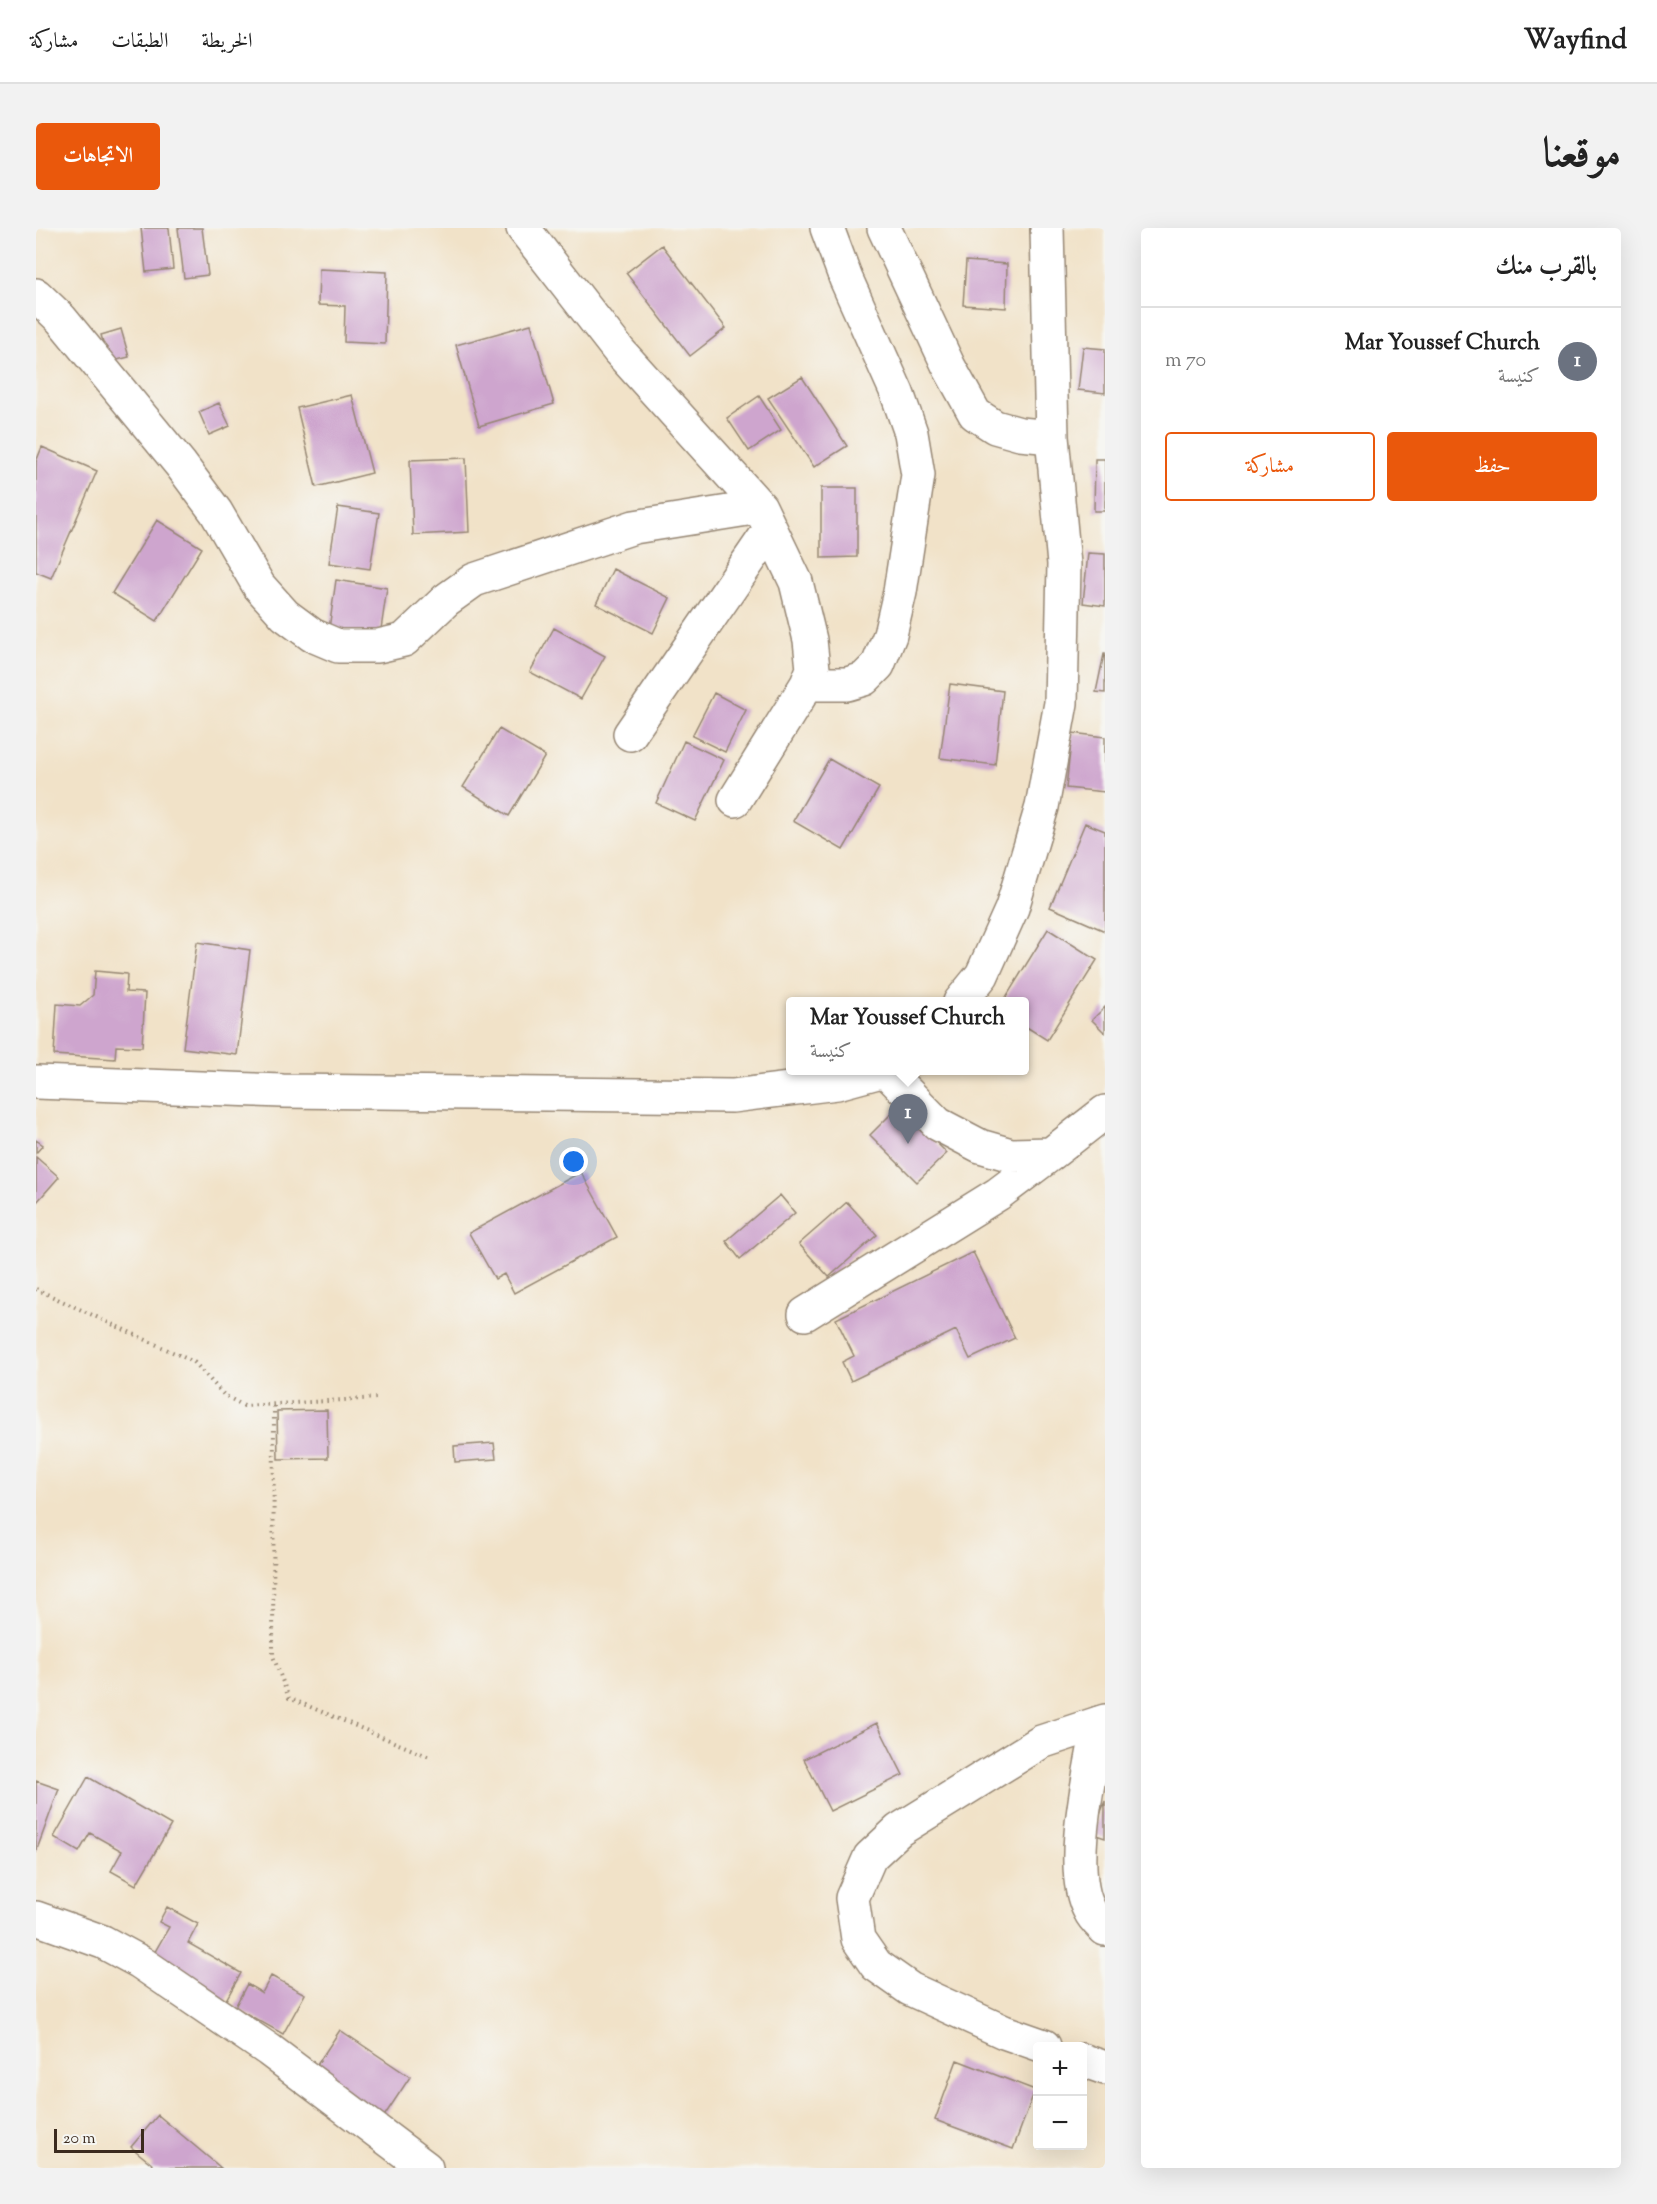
<!DOCTYPE html>
<html lang="ar">
<head>
<meta charset="utf-8">
<style>
	:root { --surface:#fff; --page:#f2f2f2; --text:#222; --muted:#767676; --line:#e0e0e0; --accent:#ea580c }
	body { margin:0; font-family:"Sorts Mill Goudy",Amiri,serif; background:var(--page); color:var(--text); direction:rtl }
	.controls { position:absolute; right:18px; bottom:18px; display:grid; overflow:hidden; border-radius:6px; box-shadow:0 6px 24px #0002 }
	.controls button { width:54px; height:54px; display:grid; place-items:center; padding:0; border:0; border-bottom:2px solid var(--line); background:var(--surface); color:var(--text); font:30px sans-serif }
	.scale { position:absolute; left:18px; bottom:15px; width:90px; box-sizing:border-box; padding-left:6px; border:3px solid #3b2a1e; border-top:0; font-size:16px; line-height:21px; white-space:nowrap; color:#3b2a1e; -webkit-text-stroke:4px #f6f6f2; paint-order:stroke }
	.you { position:absolute; left:538px; top:934px; width:21px; height:21px; margin:-15px; border:4px solid #fff; border-radius:50%; background:#1a73e8; box-shadow:0 0 0 9px #1a73e833 }
	.badge { display:grid; place-items:center; width:39px; height:39px; border-radius:50%; background:var(--accent); color:#fff; font-size:20px; font-weight:700 }
	.pin { position:absolute; translate:-50% -50px; filter:drop-shadow(0 2px 3px #0008) }
	.pin::after { content:''; position:absolute; top:32px; width:21px; height:18px; background:inherit; clip-path:polygon(0 0,100% 0,50% 100%) }
	.popup { position:absolute; left:750px; top:769px; width:243px; height:78px; box-sizing:border-box; display:grid; place-content:center; border-radius:6px; background:var(--surface); filter:drop-shadow(0 2px 4px #0005); font-size:20px; white-space:nowrap; color:var(--muted) }
	.popup b { font-size:22px; color:var(--text) }
	.popup::after { content:''; position:absolute; left:50%; top:100%; margin-left:-12px; border:12px solid transparent; border-top-color:var(--surface) }
	.list { margin:0; padding:0; list-style:none }
	h2 { display:flex; justify-content:space-between; align-items:center; height:78px; margin:0; padding:0 24px; font-size:26px }
	h2 small { font-size:20px; font-weight:400; color:var(--muted) }
	.list li { display:grid; grid-template-columns:39px 1fr auto; gap:18px; align-items:center; box-sizing:border-box; height:108px; padding:0 24px; border-top:2px solid var(--line) }
	.list b { display:block; font-size:22px; white-space:nowrap }
	.list p { margin:0; font-size:20px; white-space:nowrap; color:var(--muted) }
	.list em { font-size:20px; font-style:normal; color:var(--muted) }
	.actions { display:flex; gap:12px; padding:18px 24px }
	.actions a { flex:1; padding:14px 0; border:2px solid var(--accent); border-radius:6px; text-align:center; font-size:21px; color:var(--accent) }
	.actions .main { background:var(--accent); color:#fff }
	.map { position:relative; flex:none; width:1069px; height:1940px; overflow:hidden; direction:ltr; border-radius:6px }
	header { display:flex; align-items:center; gap:36px; box-sizing:border-box; height:84px; padding:0 30px; background:var(--surface); border-bottom:2px solid var(--line) }
	header strong { font-size:28px }
	nav { display:flex; gap:33px; margin-inline-start:auto; font-size:21px }
	.intro { display:flex; align-items:center; justify-content:space-between; box-sizing:border-box; height:144px; padding:0 36px }
	h1 { margin:0; font-size:42px }
	.button { padding:15px 27px; border-radius:6px; background:var(--accent); color:#fff; font-size:21px; font-weight:700 }
	main { display:flex; gap:36px; padding:0 36px }
	aside { flex:1; background:var(--surface); border-radius:6px; box-shadow:0 6px 24px #0002 }
	.map>svg:first-child { display:block }
</style>
</head>
<body>
<header>
<strong>Wayfind</strong>
<nav><a>الخريطة</a><a>الطبقات</a><a>مشاركة</a></nav>
</header>
<div class="intro"><h1>موقعنا</h1><a class="button">الاتجاهات</a></div>
<main>
<aside>
<h2>بالقرب منك<small></small></h2>
<ul class="list">
<li><span class="badge" style="background:#6b7280">1</span><div><b>Mar Youssef Church</b><p>كنيسة</p></div><em>70 m</em></li>
</ul>
<div class="actions"><a class="main">حفظ</a><a>مشاركة</a></div>
</aside>
<div class="map">
<svg width="1069" height="1940" viewBox="0 0 1069 1940">
	<rect width="100%" height="100%" fill="#f6f6f2"/>
	<filter id="ink" filterUnits="userSpaceOnUse"><feTurbulence type="fractalNoise" baseFrequency=".0167" numOctaves="2"/><feDisplacementMap in="SourceGraphic" scale="12" xChannelSelector="R" yChannelSelector="G"/><feConvolveMatrix kernelMatrix="1 2 1 2 8 2 1 2 1" color-interpolation-filters="sRGB"/></filter>
	<filter id="wash" filterUnits="userSpaceOnUse"><feTurbulence type="fractalNoise" baseFrequency=".008" numOctaves="4" result="noise"/><feDisplacementMap in="SourceGraphic" scale="24" xChannelSelector="R" yChannelSelector="G"/><feGaussianBlur stdDeviation="1.35" result="paint"/><feColorMatrix in="noise" values="0 0 0 0 0 0 0 0 0 0 0 0 0 0 0 0 0 1.4 0 .05"/><feComposite in="paint" operator="in"/></filter>
	<g filter="url(#wash)">
		<rect width="100%" height="100%" fill="#f1e2c8"/>
		<g id="blocks">
			<path fill="#cea5ce" d="M 105,0 L 133,0 L 137,41 L 110,44 Z
				M 142,0 L 166,0 L 172,47 L 148,50 Z
				M 626,17 L 690,100 L 654,128 L 590,45 Z
				M 930,33 L 971,36 L 970,80 L 927,77 Z
				M 283,41 L 351,44 L 349,116 L 308,114 L 309,78 L 282,77 Z
				M 495,96 L 518,176 L 443,198 L 420,117 Z
				M 85,101 L 93,129 L 73,134 L 65,107 Z
				M 1047,119 L 1069,121 L 1069,165 L 1042,162 Z
				M 766,149 L 811,218 L 778,239 L 732,170 Z
				M 316,167 L 336,245 L 280,259 L 261,180 Z
				M 723,168 L 745,202 L 713,223 L 691,190 Z
				M 183,175 L 194,198 L 173,207 L 163,184 Z
				M 6,219 L 61,243 L 15,350 L 0,344 L 0,234 Z
				M 430,230 L 433,304 L 377,307 L 374,232 Z
				M 1059,231 L 1069,231 L 1069,283 L 1058,283 Z
				M 785,260 L 821,260 L 821,329 L 785,330 Z
				M 302,279 L 343,285 L 334,341 L 293,335 Z
				M 121,292 L 166,320 L 121,393 L 76,365 Z
				M 1052,325 L 1069,326 L 1069,378 L 1047,375 Z
				M 577,341 L 634,370 L 617,405 L 560,376 Z
				M 300,352 L 351,360 L 344,408 L 293,401 Z
				M 518,400 L 569,428 L 545,471 L 494,444 Z
				M 1068,426 L 1069,426 L 1069,465 L 1060,464 Z
				M 914,456 L 967,463 L 959,537 L 904,530 Z
				M 678,465 L 710,482 L 689,524 L 656,508 Z
				M 463,501 L 509,528 L 473,588 L 427,559 Z
				M 1036,505 L 1069,509 L 1069,564 L 1030,560 Z
				M 648,513 L 688,532 L 659,593 L 620,575 Z
				M 793,531 L 843,560 L 807,622 L 757,593 Z
				M 1049,595 L 1069,603 L 1069,703 L 1014,679 Z
				M 1012,701 L 1061,732 L 1011,812 L 989,798 L 989,774 L 967,774 Z
				M 161,714 L 214,722 L 201,827 L 147,820 Z
				M 59,743 L 91,746 L 90,764 L 109,765 L 106,819 L 80,818 L 79,831 L 18,827 L 21,776 L 44,778 L 57,767 Z
				M 1069,779 L 1069,805 L 1056,792 Z
				M 863,878 L 911,925 L 881,954 L 834,907 Z
				M 0,912 L 7,917 L 0,925 Z
				M 0,929 L 23,949 L 0,975 Z
				M 545,944 L 581,1009 L 478,1065 L 468,1046 L 459,1051 L 433,1005 Z
				M 744,967 L 759,985 L 704,1031 L 690,1013 Z
				M 811,974 L 841,1007 L 793,1049 L 763,1016 Z
				M 937,1024 L 979,1110 L 934,1131 L 920,1102 L 815,1153 L 806,1134 L 818,1128 L 800,1091 Z
				M 291,1182 L 292,1230 L 242,1231 L 241,1183 Z
				M 458,1215 L 460,1231 L 419,1234 L 418,1218 Z
				M 841,1495 L 867,1547 L 794,1583 L 768,1531 Z
				M 52,1549 L 135,1597 L 100,1657 L 75,1643 L 86,1623 L 54,1605 L 43,1624 L 18,1609 Z
				M 0,1553 L 23,1561 L 0,1624 Z
				M 1069,1573 L 1069,1610 L 1057,1606 Z
				M 131,1679 L 162,1696 L 152,1715 L 205,1745 L 186,1779 L 112,1736 L 133,1699 L 123,1694 Z
				M 235,1748 L 269,1766 L 247,1806 L 199,1779 L 211,1756 L 226,1765 Z
				M 304,1802 L 374,1849 L 343,1896 L 273,1849 Z
				M 921,1832 L 999,1862 L 977,1921 L 899,1892 Z
				M 122,1887 L 185,1940 L 114,1940 L 117,1937 L 95,1919 Z"/>
		</g>
	</g>
	<g filter="url(#ink)">
		<use href="#blocks" fill-opacity="0" stroke="#968673" stroke-width="1.5"/>
		<g fill="none" stroke-linecap="round" stroke-linejoin="round">
			<g stroke="#968673" stroke-width="36">
				<path id="minor" d="M 487,0 L 583,123 L 724,279 L 760,354 L 774,412 L 777,441 L 771,456 L 811,456 L 828,451 L 842,437 L 854,407 L 864,364 L 882,247 L 875,205 L 861,165 L 810,51 L 791,0
					M 848,0 L 913,139 L 939,186 L 959,199 L 984,206 L 1016,209
					M 0,67 L 25,91 L 145,237 L 180,284 L 223,358 L 249,387 L 276,407 L 302,418 L 342,418 L 368,412 L 410,372 L 438,352 L 598,299 L 724,279
					M 594,506 L 734,302
					M 699,572 L 771,456
					M 924,774 L 946,747 L 976,680 L 1006,579 L 1025,475 L 1028,336 L 1016,209 L 1011,0
					M 0,854 L 247,863 L 696,868 L 801,855 L 849,842 L 902,896 L 944,918 L 975,927 L 1015,926 L 1069,884
					M 769,1086 L 962,966 L 1015,926
					M 1063,1495 C 1055,1542 1030,1641 1054,1683 C 1057,1690 1064,1696 1069,1701
					M 0,1690 L 67,1714 L 104,1734 L 233,1822 L 390,1940"/>
			</g>
			<g stroke="#968673" stroke-width="36">
				<path id="major" d="M 1008,1818 L 968,1804 L 874,1761 L 840,1737 L 822,1711 L 816,1670 L 834,1629 L 863,1602 L 1005,1514 L 1069,1493
					M 1046,1832 L 1069,1840"/>
			</g>
			<path stroke="#968673" stroke-width="4" stroke-dasharray="1.5 4.5" stroke-linecap="butt" d="M 0,1061 L 158,1134 L 188,1167 L 208,1178 L 341,1170
				M 238,1178 L 237,1428 L 253,1470 L 396,1530"/>
			<use href="#minor" stroke="#fff" stroke-width="33"/>
			<use href="#major" stroke="#fff" stroke-width="33"/>
		</g>
	</g>
</svg>
<div class="controls">
<button>+</button>
<button>−</button>
</div>
<div class="scale">20 m</div>
<div class="you"></div>
<div class="pin badge" style="left:872px;top:916px;background:#6b7280">1</div>
<div class="popup"><b>Mar Youssef Church</b>كنيسة</div>
</div>
</main>
</body>
</html>
